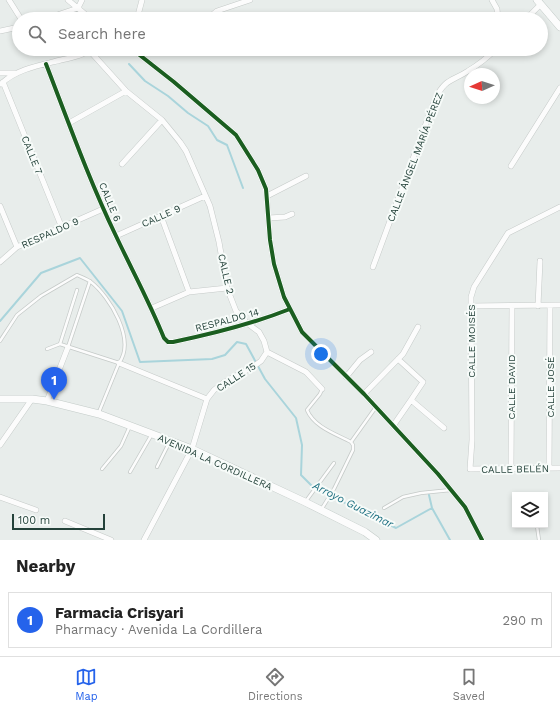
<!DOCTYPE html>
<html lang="en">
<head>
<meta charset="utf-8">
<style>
	:root { --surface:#fff; --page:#f2f2f2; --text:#222; --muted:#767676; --line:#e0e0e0; --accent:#2563eb }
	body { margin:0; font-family:"Work Sans",sans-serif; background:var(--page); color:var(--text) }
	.controls { position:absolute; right:12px; bottom:12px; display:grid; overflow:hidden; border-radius:0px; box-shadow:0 2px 6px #0003 }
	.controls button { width:36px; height:36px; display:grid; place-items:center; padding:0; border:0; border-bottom:1px solid var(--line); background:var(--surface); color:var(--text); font:20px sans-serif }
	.compass { position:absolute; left:464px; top:68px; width:36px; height:36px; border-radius:50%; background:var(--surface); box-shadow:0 2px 6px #0003; rotate:267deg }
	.scale { position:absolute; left:12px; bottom:10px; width:93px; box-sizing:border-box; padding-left:4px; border:2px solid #24423a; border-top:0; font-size:11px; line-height:14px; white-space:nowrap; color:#24423a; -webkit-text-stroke:3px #f7fbf9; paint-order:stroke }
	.you { position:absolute; left:321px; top:354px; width:14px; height:14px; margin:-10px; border:3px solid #fff; border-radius:50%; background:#1a73e8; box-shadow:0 0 0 6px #1a73e833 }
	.badge { display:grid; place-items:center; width:26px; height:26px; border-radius:50%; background:var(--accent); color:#fff; font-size:13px; font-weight:700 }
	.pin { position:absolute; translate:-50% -33px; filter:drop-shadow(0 1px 2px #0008) }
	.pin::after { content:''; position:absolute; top:21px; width:14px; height:12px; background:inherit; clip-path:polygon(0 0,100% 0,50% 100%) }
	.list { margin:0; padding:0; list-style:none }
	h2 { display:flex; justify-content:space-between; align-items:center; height:52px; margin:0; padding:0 16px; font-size:17px }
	h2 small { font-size:13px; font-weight:400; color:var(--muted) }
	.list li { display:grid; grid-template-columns:26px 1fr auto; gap:12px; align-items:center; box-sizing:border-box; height:56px; margin:0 8px 8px; padding:0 8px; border:1px solid var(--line); border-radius:0px }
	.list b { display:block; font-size:15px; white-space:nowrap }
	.list p { margin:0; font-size:13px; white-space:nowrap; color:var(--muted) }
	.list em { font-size:13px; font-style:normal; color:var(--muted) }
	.icon { flex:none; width:22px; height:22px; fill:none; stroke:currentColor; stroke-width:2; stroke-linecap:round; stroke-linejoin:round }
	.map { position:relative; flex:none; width:560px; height:540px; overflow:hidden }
	.search { position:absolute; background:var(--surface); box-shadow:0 2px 6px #0003; left:12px; right:12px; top:12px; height:44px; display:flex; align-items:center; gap:10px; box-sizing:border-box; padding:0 14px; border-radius:22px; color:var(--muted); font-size:15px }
	.sheet { height:116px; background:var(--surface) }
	nav { display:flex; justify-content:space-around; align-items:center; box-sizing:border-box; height:56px; border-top:1px solid var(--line); background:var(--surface); font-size:11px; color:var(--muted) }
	nav a { display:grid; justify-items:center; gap:2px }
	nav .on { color:var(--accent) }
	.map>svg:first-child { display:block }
</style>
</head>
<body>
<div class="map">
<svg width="560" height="540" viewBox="0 0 560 540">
	<rect width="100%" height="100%" fill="#e8edeb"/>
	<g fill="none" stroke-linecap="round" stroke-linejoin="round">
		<path stroke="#a9d4db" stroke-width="2" d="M 129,64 L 145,81 L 168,96 L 188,113 L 208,126 L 217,140 L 227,145 L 243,188
			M 0,321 L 41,273 L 80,258 L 122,311 L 140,362 L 212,359 L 225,355 L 237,342 L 246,344 L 265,379 L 296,418 L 302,445 L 301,475 L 313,487 L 396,528 L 432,508
			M 429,495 L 432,508 L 450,540"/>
		<g stroke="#c5cac8" stroke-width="4">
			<path id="service" d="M 0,341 L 17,315 L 41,296 L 77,275 C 81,277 87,279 91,282 C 110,297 136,340 119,363 L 99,412
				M 60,344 L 119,363
				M 68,347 L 90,281
				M 47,349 L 60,344 L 77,290
				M 351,442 L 376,407
				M 157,467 L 170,441
				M 102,469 L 121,446 L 130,426
				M 130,472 L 152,434
				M 306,501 L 334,463
				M 384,508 L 403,497 L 421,493 L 451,490
				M 321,510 L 334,489 L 353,450 L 353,445 L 351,442 C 336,434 314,427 307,410 L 320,394 L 322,389
				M 537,526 L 539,540"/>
		</g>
		<g stroke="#c5cac8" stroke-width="6">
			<path id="minor" d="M 9,0 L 21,19
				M 68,0 L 91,19
				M 492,0 L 497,9 L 498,19
				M 45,19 L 78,8 L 82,0
				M 137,19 L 142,0
				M 204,19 L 211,16 L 217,11 L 250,0
				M 526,19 L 540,5
				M 0,31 L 19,27
				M 132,49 L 174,82 L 236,135 L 258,170 L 266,189 L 270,240 L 274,264 L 284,297 L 302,332 L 364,394 L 438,474 L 465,507 L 482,540
				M 89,50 L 126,91 L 162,120 L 180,142 L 186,151 L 210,206 L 219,242 L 227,288 L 236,311 L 247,323 L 259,332 L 264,341 L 267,352 L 306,372 L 322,389
				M 46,64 C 68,121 89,180 116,236 C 132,270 150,303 164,338 L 168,342 L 173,342 C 212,334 252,324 290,309
				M 0,73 L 15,73
				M 3,82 L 62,228
				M 1,84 C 16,69 41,65 61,60 C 71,58 82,56 90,49
				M 69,123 L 126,91
				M 122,164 L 162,120
				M 511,166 L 560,88
				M 267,196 L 306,176
				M 0,206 L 17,247
				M 560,207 L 508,233 L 474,287 L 471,297 L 471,306 L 472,440 L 470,469 L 560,468
				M 161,216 L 189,292
				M 269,218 L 285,217 L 292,214
				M 116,236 L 205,196
				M 0,262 L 17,247 L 103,209
				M 373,267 L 435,99 C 446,78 451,82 468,71 C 478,65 488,57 496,49
				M 471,306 L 560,305
				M 538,306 L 540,261
				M 152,308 L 189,292 L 227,288
				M 119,363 L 207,399
				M 346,377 L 360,360 L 371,352
				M 364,394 L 403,354 L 418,327
				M 411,400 L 444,428
				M 47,401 L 68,347
				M 393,426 L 411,400 L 423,382 L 398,359
				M 0,445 L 32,399
				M 511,468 L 512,306
				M 549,468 L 550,306
				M 0,497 L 36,510
				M 65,521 L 111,540
				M 144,540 L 192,449 L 207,399 L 214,390 L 223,383 L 254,366 L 261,361 L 267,352"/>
		</g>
		<g stroke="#c3cbc8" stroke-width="8">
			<path id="secondary" d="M 537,0 L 560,27
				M 0,399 L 32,399 L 47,401 L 99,414 L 192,449 L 305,502 L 365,532 L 376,540"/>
		</g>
		<use href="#service" stroke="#fcfcfc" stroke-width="2.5"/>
		<use href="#minor" stroke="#fcfcfc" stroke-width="5"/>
		<use href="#secondary" stroke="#fcfcfc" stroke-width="7"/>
		<g stroke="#f7fbf9" stroke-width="6">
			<path id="cycleway" d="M 132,49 L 174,82 L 236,135 L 258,170 L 266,189 L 270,240 L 274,264 L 284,297 L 302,332 L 364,394 L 438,474 L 465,507 L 482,540
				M 46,64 C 68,121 89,180 116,236 C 132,270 150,303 164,338 L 168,342 L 173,342 C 212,334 252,324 290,309"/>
		</g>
		<use href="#cycleway" stroke="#1b5e20" stroke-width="4"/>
	</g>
	<g text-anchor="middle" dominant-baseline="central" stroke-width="4" stroke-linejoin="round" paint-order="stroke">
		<g font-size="10" fill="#24423a" stroke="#f7fbf9">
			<text transform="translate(32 155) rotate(68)">CALLE 7</text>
			<text transform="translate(415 157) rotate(-69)">CALLE ÁNGEL MARÍA PÉREZ</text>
			<text transform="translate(110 202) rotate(67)">CALLE 6</text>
			<text transform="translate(161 216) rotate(-24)">CALLE 9</text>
			<text transform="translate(50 233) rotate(-24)">RESPALDO 9</text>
			<text transform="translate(226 274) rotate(77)">CALLE 2</text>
			<text transform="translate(227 320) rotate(-15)">RESPALDO 14</text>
			<text transform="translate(471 341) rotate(-90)">CALLE MOISÉS</text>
			<text transform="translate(236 377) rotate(-33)">CALLE 15</text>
			<text transform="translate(511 387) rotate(-90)">CALLE DAVID</text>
			<text transform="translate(550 387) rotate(-90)">CALLE JOSÉ</text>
			<text transform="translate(215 462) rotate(24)">AVENIDA LA CORDILLERA</text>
			<text transform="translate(515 469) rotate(-1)">CALLE BELÉN</text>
		</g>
		<g font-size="11" font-style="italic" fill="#1c6f80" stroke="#f7fbf9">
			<text transform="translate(353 505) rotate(27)">Arroyo Guazimar</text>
		</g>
	</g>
</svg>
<div class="controls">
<button><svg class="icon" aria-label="layers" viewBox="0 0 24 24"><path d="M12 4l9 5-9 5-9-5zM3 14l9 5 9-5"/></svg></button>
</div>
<svg class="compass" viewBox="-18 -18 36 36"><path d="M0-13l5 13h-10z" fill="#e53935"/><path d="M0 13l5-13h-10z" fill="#767676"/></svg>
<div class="scale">100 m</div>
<div class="you"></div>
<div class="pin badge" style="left:54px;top:400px">1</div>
<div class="search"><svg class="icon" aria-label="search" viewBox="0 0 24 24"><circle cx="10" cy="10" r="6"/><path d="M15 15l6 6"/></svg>Search here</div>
</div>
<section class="sheet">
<h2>Nearby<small></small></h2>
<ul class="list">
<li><span class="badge">1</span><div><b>Farmacia Crisyari</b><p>Pharmacy · Avenida La Cordillera</p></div><em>290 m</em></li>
</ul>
</section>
<nav>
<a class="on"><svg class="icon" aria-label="map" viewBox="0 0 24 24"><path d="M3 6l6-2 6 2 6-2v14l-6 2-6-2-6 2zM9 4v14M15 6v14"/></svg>Map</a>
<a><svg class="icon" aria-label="directions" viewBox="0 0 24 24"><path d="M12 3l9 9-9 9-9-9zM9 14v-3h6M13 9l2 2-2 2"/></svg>Directions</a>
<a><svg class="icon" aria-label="saved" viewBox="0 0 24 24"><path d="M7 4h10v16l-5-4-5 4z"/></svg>Saved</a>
</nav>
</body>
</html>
